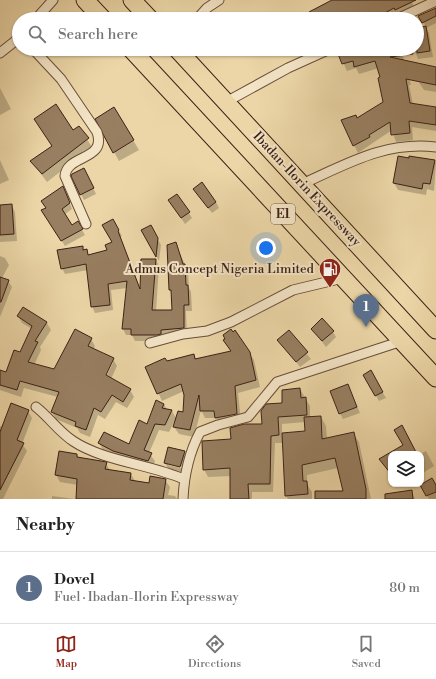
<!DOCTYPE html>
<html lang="en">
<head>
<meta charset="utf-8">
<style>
	:root { --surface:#fff; --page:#f6f6f6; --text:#222; --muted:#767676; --line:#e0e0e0; --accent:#8f2418 }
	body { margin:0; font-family:"Libre Bodoni",serif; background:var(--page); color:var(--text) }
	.controls { position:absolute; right:12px; bottom:12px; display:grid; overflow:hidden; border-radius:8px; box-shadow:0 1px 3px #0004 }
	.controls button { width:36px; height:36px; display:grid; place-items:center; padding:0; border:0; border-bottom:1px solid var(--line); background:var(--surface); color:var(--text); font:20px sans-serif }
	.you { position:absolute; left:266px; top:248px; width:14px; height:14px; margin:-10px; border:3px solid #fff; border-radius:50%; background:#1a73e8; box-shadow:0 0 0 6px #1a73e833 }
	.badge { display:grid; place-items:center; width:26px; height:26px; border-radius:50%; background:var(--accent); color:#fff; font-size:13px; font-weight:700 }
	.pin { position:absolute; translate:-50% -33px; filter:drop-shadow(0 1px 2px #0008) }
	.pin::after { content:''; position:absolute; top:21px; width:14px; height:12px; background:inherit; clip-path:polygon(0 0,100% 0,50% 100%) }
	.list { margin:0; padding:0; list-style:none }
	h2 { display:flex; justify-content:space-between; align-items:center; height:52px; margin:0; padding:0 16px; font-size:17px }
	h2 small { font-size:13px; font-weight:400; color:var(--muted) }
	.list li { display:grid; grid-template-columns:26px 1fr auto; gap:12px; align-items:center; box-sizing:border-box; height:72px; padding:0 16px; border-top:1px solid var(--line) }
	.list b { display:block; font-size:15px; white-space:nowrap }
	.list p { margin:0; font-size:13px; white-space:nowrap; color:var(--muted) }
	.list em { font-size:13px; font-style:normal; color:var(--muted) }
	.icon { flex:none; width:22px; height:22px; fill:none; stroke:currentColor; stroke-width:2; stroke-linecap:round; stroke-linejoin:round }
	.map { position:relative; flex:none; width:436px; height:499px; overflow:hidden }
	.search { position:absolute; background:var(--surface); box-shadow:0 1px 3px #0004; left:12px; right:12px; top:12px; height:44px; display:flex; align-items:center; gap:10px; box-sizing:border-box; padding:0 14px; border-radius:22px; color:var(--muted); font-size:15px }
	.sheet { height:124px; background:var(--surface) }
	nav { display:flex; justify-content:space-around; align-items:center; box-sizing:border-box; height:56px; border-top:1px solid var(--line); background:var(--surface); font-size:11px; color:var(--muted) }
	nav a { display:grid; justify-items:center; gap:2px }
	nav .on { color:var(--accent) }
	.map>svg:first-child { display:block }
</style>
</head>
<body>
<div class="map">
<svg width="436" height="499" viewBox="0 0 436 499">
	<rect width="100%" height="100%" fill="#ecd6a7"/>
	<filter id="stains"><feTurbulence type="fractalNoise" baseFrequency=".005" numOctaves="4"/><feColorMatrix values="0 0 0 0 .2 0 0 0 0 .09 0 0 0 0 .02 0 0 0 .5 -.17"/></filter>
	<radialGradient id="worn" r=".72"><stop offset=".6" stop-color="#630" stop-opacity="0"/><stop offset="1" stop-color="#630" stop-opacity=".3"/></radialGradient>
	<path fill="#0003" fill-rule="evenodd" d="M 335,0 L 411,0 L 415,9 L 391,19 L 314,19 Z
		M 436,9 L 436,23 L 426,28 L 429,33 L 433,57 L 418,59 L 414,49 L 417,49 L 417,29 L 426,27 L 420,16 Z
		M 329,49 L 401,49 L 411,85 L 409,85 L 413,104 L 436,109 L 436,131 L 412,127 L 413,140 L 396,142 L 392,130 L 358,153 L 342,121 L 357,119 L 384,103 L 381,78 L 379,68 L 359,74 L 356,68 L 347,71 L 338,51 L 330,51 Z
		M 436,75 L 436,92 L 424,90 L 418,81 Z
		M 0,88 L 11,109 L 0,115 Z
		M 114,108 L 139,150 L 119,161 L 96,119 Z
		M 79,127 L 92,147 L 47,182 L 32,162 Z
		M 410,157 L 436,162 L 434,191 L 427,189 L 426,195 L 398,190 L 394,183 Z
		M 0,160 L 9,180 L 0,184 Z
		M 87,175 L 96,194 L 84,200 L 81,194 Z
		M 66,193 L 72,209 L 64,215 L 72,226 L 78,223 L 85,235 L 65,246 L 46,216 Z
		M 198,195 L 216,202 L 219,208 L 212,213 Z
		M 0,206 L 12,206 L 15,212 L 17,241 L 0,242 Z
		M 173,206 L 189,213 L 192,218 L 185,224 Z
		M 113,220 L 122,236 L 120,237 L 141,291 L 156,260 L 159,266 L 156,311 L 173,311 L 172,294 L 170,290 L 175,243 L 188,271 L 189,288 L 191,292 L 192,311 L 186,311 L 187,334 L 160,341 L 135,341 L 132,335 L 126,335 L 123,329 L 127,288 L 111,290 L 113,310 L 95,313 L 92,306 L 88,270 L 65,274 L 62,268 L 82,247 L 89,256 L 108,251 L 113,243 Z
		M 150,226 L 161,245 L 159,261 L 143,231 Z
		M 0,256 L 5,258 L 9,265 L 2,278 L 8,281 L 12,287 L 0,317 Z
		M 23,308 L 47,323 L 51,330 L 40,347 L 41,350 L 34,365 L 54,370 L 91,339 L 95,346 L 93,350 L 113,359 L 117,366 L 111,379 L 130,390 L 134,397 L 127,408 L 116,402 L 105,419 L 98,415 L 90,437 L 80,433 L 77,428 L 56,419 L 52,412 L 58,397 L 24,388 L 21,397 L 0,390 L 0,371 L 7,373 L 20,353 L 32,329 L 22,323 L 18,316 ZM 111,362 L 113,362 L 105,380 L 103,379 Z
		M 312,329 L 333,332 L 336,337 L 326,347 Z
		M 289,332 L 311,359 L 300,367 L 279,340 Z
		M 249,353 L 254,360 L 260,387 L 238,393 L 241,421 L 220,424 L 216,418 L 205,418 L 201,410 L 194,437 L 179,434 L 174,427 L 184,413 L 184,391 L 162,401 L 147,368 L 193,355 L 196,359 Z
		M 371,372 L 386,398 L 379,401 L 365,375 Z
		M 348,385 L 360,413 L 343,419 L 340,413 Z
		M 300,389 L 310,406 L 310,418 L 321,417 L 326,426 L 327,439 L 353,433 L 359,442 L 371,499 L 316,499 L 344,492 L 338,468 L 307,475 L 307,484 L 312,492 L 312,499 L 288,499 L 286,495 L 283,443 L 275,443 L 273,492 L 252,492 L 252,499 L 232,499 L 231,476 L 208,477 L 204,469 L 232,440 L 263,425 ZM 305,422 L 306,432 L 282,434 L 282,424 Z
		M 164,404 L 167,410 L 172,411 L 176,418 L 169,432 L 159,430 L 149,453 L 155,461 L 152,468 L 118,458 L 103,450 L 99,443 L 129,446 Z
		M 28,411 L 32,418 L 22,444 L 27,451 L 3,499 L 0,499 L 0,426 L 3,427 Z
		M 183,451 L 186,457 L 184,467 L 168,463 L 168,465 L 184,469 L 183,472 L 168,468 L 165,463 Z
		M 426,451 L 434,466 L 423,473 L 421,470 L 420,454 Z
		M 77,455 L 79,458 L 106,463 L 110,471 L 131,474 L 135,481 L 150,484 L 165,480 L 170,487 L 168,495 L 175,496 L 177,499 L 77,499 L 78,485 L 60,482 L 56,475 Z
		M 421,485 L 436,487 L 436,499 L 429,499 Z
		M 411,491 L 415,499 L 387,499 Z
		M 52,496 L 75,499 L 52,499 Z"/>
	<path fill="#987f61" stroke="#3c2116" d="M 332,0 L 416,0 L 395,10 L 394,8 L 374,19 L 313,19 L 309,12 Z
		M 436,8 L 436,16 L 422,23 L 418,16 Z
		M 426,26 L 430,51 L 417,53 L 417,28 Z
		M 349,49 L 412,49 L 413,54 L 390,57 L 436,67 L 436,85 L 406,79 L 410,103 L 436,107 L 436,125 L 409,121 L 410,133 L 391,135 L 390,122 L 369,135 L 370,137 L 353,146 L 341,120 L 356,115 L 357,118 L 383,102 L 378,78 L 380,77 L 375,61 L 354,67 L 353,61 L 342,64 L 338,54 L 350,51 Z
		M 56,104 L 73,130 L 79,126 L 89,138 L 42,174 L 30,161 L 52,146 L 34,119 Z
		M 114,107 L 134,140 L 113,153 L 95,119 Z
		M 398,156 L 409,158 L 409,156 L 435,160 L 430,184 L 423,183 L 422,189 L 393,183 Z
		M 84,168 L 94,188 L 80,195 L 71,176 L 72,174 Z
		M 202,182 L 216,202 L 208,208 L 193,189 Z
		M 63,186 L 70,203 L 62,209 L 72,225 L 78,221 L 83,229 L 61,241 L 41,210 L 46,208 L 41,201 Z
		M 177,194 L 190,212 L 181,218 L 168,200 Z
		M 12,204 L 14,234 L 0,235 L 0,205 Z
		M 113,219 L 119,230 L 118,231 L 140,289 L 141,259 L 156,259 L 152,310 L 172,310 L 171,290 L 169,290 L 167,245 L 176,242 L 183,264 L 185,264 L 186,285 L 188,285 L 189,305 L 184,305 L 184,328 L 161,330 L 161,334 L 157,335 L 131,335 L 131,329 L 122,329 L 127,281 L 108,284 L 110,305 L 91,307 L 86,264 L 61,269 L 57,250 L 83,246 L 83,250 L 87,249 L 88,255 L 107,250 L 105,245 L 112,242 L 102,225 Z
		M 151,225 L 158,238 L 156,257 L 141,230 Z
		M 0,277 L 9,280 L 1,302 L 0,302 Z
		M 23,307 L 47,322 L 35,341 L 38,342 L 28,362 L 54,369 L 75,329 L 92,338 L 88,346 L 114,358 L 106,375 L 131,389 L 123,402 L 112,395 L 101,412 L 94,408 L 86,430 L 75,426 L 76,422 L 51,412 L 59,392 L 20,381 L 17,390 L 0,385 L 0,370 L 6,372 L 14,350 L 20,352 L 32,326 L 17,316 Z
		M 322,318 L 334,331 L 322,341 L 311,329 Z
		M 231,329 L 233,332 L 235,330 L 250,352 L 256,380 L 235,386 L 237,414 L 215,418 L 214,411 L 200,411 L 199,395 L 190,430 L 173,427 L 178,411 L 183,412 L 184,395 L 181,384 L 157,394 L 145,367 L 165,358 L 167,361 L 194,354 L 195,359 L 231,351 L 223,340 L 225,339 L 223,335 Z
		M 289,330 L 308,352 L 296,362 L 277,340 Z
		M 371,370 L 383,392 L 375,396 L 363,375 Z
		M 348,384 L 357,407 L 339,414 L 330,391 Z
		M 300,388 L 301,398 L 306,397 L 307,415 L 278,417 L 279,435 L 271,436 L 270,484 L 248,484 L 249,499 L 230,499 L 230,468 L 203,470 L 202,441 L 231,439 L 230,428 L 244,424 L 262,424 L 261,411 L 266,404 L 282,403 L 282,390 Z
		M 156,400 L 164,404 L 162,408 L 172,410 L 165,425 L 155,424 L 144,450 L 152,453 L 148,461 L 113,451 L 98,443 L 104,432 L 129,444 L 139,420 L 147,424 Z
		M 11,403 L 29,410 L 17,440 L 24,443 L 0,490 L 0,432 Z
		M 321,416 L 322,439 L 354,432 L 366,489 L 366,499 L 315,499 L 315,491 L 343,491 L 335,458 L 302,465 L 303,481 L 307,481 L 308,494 L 285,496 L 282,433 L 305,431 L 304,417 Z
		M 402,425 L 417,454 L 391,454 L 391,474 L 379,459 L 403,445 L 394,430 Z
		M 168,447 L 185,451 L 180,467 L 164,463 Z
		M 59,451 L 77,454 L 77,457 L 107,462 L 105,469 L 131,473 L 130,480 L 149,483 L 150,476 L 166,479 L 163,499 L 76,499 L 77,479 L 55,475 Z
		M 432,478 L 436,485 L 436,492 L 426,496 L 420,485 Z
		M 412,490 L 413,499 L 385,499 L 385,494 Z"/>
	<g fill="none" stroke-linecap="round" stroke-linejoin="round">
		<g stroke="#684e3a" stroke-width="11">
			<path id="street" d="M 36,19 L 53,0
				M 197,19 L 207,8 L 219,0
				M 397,19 L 436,1
				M 33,49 L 61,79 L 97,132 C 107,161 67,154 65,176 L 86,224
				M 0,53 L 19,38
				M 226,102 L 288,68 L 330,49
				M 302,184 C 347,164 385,141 436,147
				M 150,343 L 183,334 L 207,331 L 231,322 L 293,290 L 343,278
				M 36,407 C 49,417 59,432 73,441 C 103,461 149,464 184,479
				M 183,499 C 184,476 189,453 200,432 L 218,425 L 248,417 L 277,382 L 402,341"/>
		</g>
		<g stroke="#3c2116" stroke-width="19">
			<path id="highway" d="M 85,0 L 103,19
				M 132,0 L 150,19
				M 131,49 L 436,378
				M 177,49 L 436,330"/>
		</g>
		<use href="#street" stroke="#f3e4c6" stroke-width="9"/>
		<use href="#highway" stroke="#ecd6a7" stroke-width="17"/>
	</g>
	<defs>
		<g id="fuel-pin" transform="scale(1.15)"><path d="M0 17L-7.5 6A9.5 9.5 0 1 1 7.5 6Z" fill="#8f2418" stroke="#f3e4c6"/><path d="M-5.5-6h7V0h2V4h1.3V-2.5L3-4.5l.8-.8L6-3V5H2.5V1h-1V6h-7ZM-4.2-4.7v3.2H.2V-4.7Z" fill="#fff"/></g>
	</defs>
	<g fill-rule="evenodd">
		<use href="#fuel-pin" x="330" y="269"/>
	</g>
	<g text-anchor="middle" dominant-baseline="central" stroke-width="4" stroke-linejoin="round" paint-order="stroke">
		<rect fill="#f3e4c6" stroke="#735c4b" stroke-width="1" x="271" y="204" width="24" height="20" rx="3"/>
		<g font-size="12" font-weight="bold" fill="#3c2116">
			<text x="283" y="214">E1</text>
		</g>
		<g font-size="13" fill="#3c2116" stroke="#f3e4c6">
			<text transform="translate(307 189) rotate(47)">Ibadan-Ilorin Expressway</text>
		</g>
		<g font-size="13" fill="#3c2116" stroke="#f3e4c6" text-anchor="end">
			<text x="314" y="269">Admus Concept Nigeria Limited</text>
		</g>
	</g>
	<rect width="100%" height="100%" filter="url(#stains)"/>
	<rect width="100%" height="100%" fill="url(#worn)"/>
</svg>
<div class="controls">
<button><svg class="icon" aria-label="layers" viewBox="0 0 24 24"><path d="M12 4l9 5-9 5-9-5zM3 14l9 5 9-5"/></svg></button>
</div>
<div class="you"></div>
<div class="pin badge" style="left:366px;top:327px;background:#5c6f8a">1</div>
<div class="search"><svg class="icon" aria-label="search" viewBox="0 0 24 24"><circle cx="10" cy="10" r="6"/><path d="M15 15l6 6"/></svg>Search here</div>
</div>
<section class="sheet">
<h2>Nearby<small></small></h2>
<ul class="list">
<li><span class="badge" style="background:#5c6f8a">1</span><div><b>Dovel</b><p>Fuel · Ibadan-Ilorin Expressway</p></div><em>80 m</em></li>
</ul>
</section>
<nav>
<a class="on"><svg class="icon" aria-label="map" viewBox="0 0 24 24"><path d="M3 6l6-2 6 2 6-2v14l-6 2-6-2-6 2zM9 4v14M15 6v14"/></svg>Map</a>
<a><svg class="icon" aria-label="directions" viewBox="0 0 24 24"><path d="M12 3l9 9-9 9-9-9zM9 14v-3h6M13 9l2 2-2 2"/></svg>Directions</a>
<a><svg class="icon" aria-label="saved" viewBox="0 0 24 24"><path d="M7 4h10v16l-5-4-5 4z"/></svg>Saved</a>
</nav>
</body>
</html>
